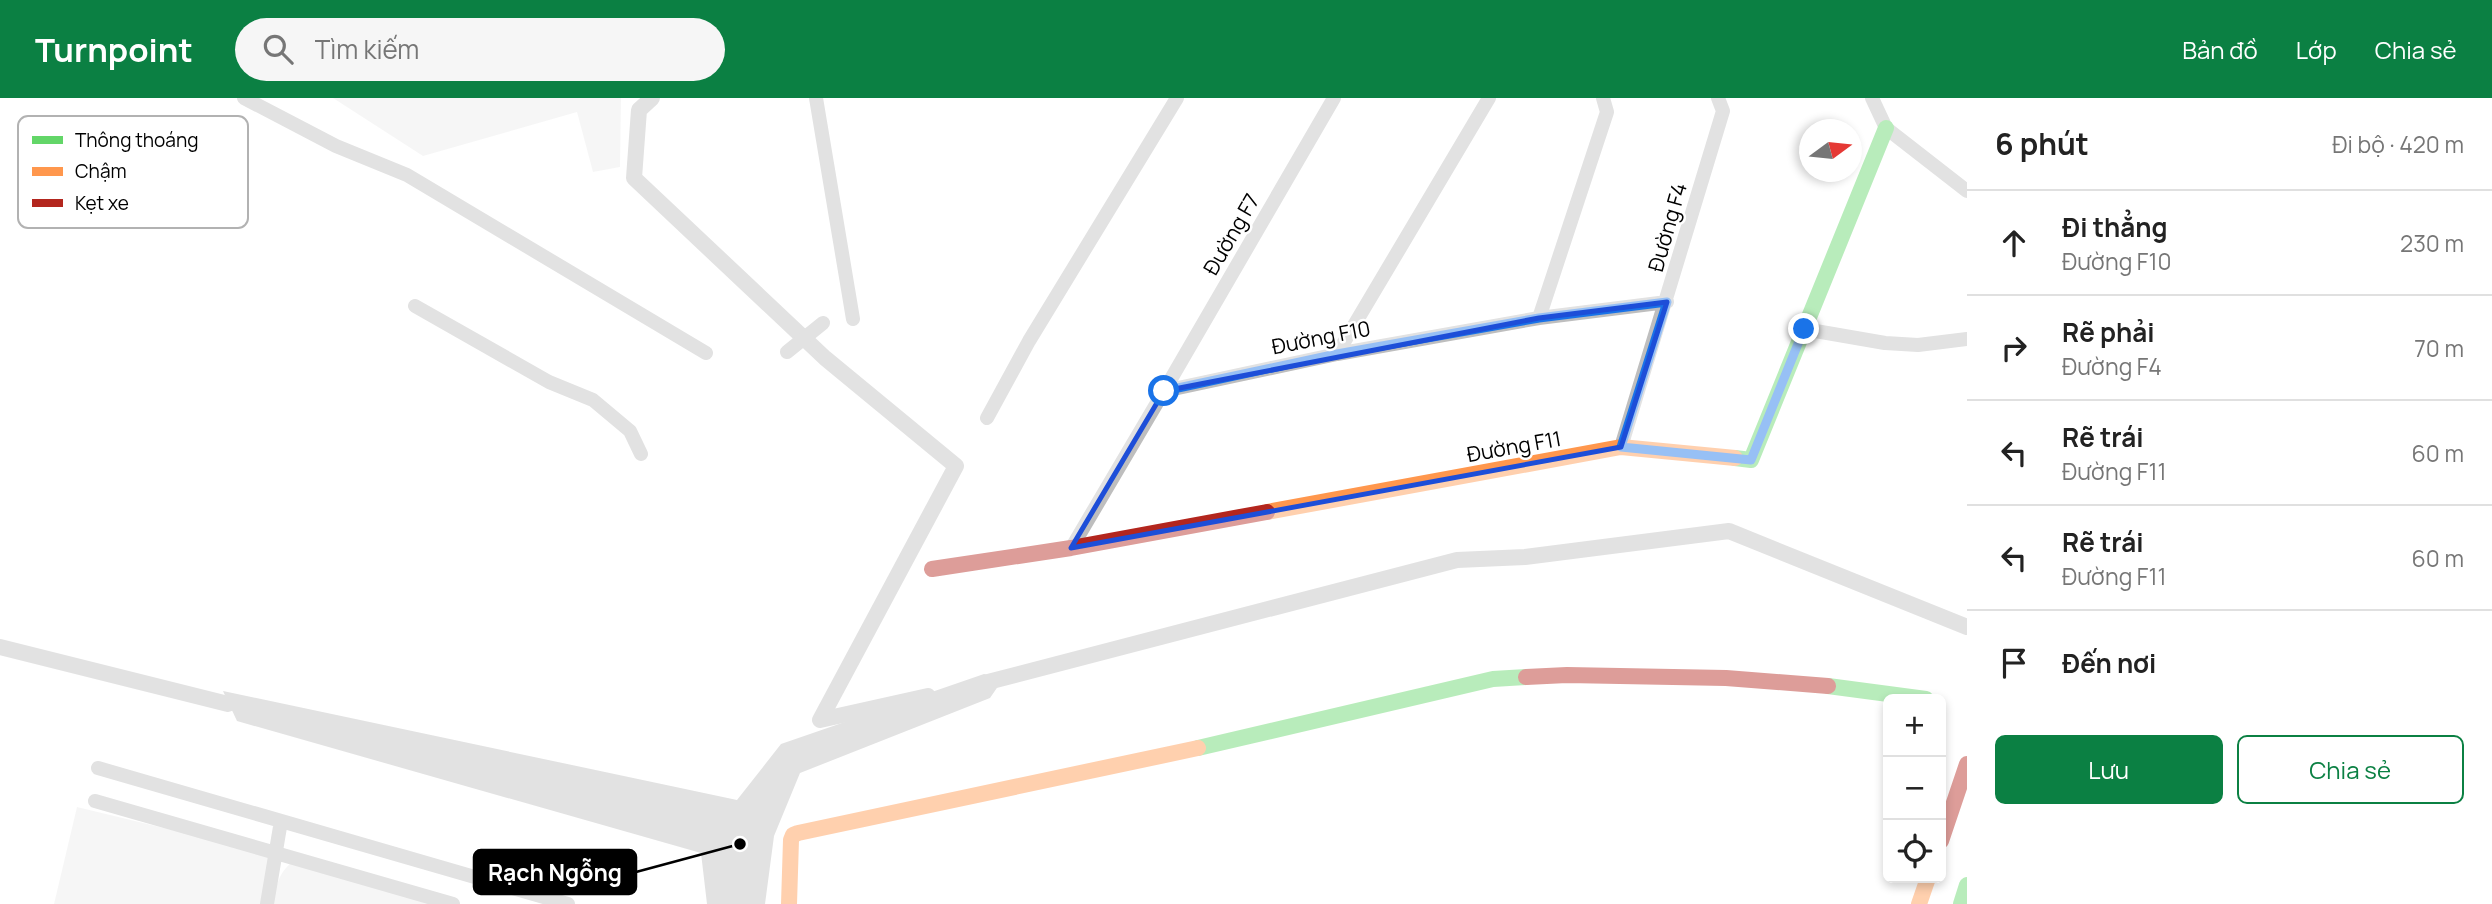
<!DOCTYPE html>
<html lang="vi">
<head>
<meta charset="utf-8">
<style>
	:root { --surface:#fff; --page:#f6f6f6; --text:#222; --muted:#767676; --line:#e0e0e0; --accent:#0b8043 }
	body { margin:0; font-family:Manrope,sans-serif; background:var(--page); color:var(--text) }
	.controls { position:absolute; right:21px; bottom:21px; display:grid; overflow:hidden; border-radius:10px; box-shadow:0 4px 10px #0003 }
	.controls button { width:63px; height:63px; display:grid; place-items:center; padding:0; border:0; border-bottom:2px solid var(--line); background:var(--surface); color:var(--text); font:35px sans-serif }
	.compass { position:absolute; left:1799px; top:21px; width:63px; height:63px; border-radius:50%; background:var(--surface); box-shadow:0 4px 10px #0003; rotate:75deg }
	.stop { position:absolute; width:21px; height:21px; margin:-16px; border:5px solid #1a73e8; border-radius:50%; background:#fff }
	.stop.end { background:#1a73e8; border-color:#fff; box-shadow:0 2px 7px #0008 }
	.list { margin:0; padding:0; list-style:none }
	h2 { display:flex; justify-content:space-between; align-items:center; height:91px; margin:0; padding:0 28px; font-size:30px }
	h2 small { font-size:23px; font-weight:400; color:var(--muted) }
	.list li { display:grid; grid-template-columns:46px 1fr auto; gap:21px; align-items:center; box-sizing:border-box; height:105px; padding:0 28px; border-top:2px solid var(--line) }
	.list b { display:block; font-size:26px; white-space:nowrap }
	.list p { margin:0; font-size:23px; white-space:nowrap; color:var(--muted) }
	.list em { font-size:23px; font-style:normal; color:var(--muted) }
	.actions { display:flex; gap:14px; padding:21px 28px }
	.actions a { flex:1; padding:16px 0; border:2px solid var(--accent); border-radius:10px; text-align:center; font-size:24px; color:var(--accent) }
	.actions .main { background:var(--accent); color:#fff }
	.icon { flex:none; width:38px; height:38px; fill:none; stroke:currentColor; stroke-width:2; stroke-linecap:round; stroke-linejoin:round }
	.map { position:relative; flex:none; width:1967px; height:806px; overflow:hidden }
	header { display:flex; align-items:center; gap:42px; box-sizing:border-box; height:98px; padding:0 35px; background:var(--accent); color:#fff }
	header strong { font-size:33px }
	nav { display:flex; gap:38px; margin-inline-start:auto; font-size:24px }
	.search { width:490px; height:63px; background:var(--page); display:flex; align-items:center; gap:18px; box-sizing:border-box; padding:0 24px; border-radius:38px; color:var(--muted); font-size:26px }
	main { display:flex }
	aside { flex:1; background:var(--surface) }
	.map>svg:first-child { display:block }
</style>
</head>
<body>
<header>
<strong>Turnpoint</strong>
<div class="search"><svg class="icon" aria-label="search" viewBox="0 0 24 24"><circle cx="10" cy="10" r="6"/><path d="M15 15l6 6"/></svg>Tìm kiếm</div>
<nav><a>Bản đồ</a><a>Lớp</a><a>Chia sẻ</a></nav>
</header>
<main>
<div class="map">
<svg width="1967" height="806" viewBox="0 0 1967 806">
	<rect width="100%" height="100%" fill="#fff"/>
	<path fill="#ececec" d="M 333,0 L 621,0 L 620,69 L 593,74 L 577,14 L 423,58 Z
		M 77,709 L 272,756 L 263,806 L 54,806 Z
		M 292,764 L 435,806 L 273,806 C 276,788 278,776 292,764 Z"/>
	<path fill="#bfbfbf" d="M 984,576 L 1003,581 L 990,600 L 800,675 L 774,738 L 765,806 L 707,806 L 701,755 L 237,623 L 223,593 L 737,702 L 781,646 Z"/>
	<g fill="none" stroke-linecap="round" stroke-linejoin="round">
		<path stroke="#bfbfbf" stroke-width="16" d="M 652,0 L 639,12 L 634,80 L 825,260 L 956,368 L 820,622 L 928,598
			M 0,549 L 228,606
			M 984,585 L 1457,462 L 1525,459 L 1729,433 L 1967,529"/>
		<path stroke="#bebebe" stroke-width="14" d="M 244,0 L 336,48 L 407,77 L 706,255
			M 816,0 L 853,221
			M 1872,0 L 1886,30 L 1967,93
			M 415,208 L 549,284 L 593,302 L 630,333 L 641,356
			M 1539,220 L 1607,14 L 1603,0
			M 1804,231 L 1885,245 L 1918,247 L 1967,241
			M 787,254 L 823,225
			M 1337,256 L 1489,0
			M 1164,293 L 1334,0
			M 987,320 L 1029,243 L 1177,0
			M 1621,349 L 1723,13 L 1718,0
			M 1072,449 L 1164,293 L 1337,256 L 1539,220 L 1667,204
			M 98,670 L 568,806
			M 95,703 L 453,806
			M 267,806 L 281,723"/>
		<path stroke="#63d668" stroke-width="16" d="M 1735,360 L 1751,362 L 1886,30
			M 1828,588 L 1926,601
			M 1198,650 L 1493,581 L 1526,579
			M 1961,806 L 1967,787"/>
		<path stroke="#ff974d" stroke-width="16" d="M 1267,414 L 1621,349 L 1735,360
			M 789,806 L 791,742 L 793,737 L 798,735 L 1198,650
			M 1919,806 L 1928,780"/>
		<path stroke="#b3261e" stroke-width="16" d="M 932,471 L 1071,450 L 1267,414
			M 1526,579 L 1567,577 L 1726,580 L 1828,588
			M 1941,743 L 1967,666"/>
	</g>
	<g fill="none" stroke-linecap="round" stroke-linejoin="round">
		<path stroke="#1a73e8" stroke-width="9" d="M 1164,293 L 1337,256 L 1539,220 L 1667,204 L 1621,349 L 1751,362 L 1804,231"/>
	</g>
	<path d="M0 0H1967V806H0ZM 1667,204 L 1621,349 L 1071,450 L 1164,293 L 1539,220 Z" fill="#fff" fill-opacity=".55" fill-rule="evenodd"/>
	<path fill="none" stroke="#1d4ed8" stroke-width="5" stroke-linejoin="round" d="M 1667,204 L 1621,349 L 1071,450 L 1164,293 L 1539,220 Z"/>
	<g text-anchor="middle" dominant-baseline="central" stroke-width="5" stroke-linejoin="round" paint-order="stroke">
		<g font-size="21" fill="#000" stroke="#fff">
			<text transform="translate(1667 129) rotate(-74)">Đường F4</text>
			<text transform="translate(1231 136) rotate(-60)">Đường F7</text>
			<text transform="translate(1321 239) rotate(-11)">Đường F10</text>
			<text transform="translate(1514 348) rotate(-10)">Đường F11</text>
		</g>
	</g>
	<rect x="18" y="18" width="230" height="112" rx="10" fill="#fff" stroke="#b2b2b2" stroke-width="2"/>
	<rect x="32" y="38" width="31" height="8" fill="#63d668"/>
	<rect x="32" y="69" width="31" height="9" fill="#ff974d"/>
	<rect x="32" y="101" width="31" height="8" fill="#b3261e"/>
	<g font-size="19" fill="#000">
		<text x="75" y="49">Thông thoáng</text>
		<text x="75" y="80">Chậm</text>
		<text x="75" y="112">Kẹt xe</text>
	</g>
	<path fill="none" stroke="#000" stroke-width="2.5" d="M740 746L636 774"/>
	<circle fill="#000" stroke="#fff" stroke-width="2.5" cx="740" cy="746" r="7"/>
	<rect fill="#000" stroke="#000" stroke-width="2.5" x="474" y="752" width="162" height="44" rx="7"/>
	<g font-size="23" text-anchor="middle" font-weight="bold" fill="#fff">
		<text x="555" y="783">Rạch Ngỗng</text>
	</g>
</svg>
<div class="controls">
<button>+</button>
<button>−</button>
<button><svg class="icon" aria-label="locate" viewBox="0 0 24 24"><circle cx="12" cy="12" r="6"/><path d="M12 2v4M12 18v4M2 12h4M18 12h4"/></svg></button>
</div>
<svg class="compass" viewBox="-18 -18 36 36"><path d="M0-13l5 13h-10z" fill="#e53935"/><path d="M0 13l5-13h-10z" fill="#767676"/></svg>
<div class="stop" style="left:1164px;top:293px"></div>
<div class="stop end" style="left:1804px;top:231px"></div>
</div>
<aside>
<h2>6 phút<small>Đi bộ · 420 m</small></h2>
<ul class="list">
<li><svg class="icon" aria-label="ahead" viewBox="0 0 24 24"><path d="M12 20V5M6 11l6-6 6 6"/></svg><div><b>Đi thẳng</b><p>Đường F10</p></div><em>230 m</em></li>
<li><svg class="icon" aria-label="right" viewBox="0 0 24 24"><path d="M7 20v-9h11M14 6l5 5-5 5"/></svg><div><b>Rẽ phải</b><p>Đường F4</p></div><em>70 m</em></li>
<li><svg class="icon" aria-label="left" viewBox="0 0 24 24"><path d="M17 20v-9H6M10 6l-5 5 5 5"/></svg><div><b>Rẽ trái</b><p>Đường F11</p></div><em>60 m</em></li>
<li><svg class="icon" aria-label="left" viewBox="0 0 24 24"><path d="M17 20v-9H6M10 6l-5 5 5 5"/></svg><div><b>Rẽ trái</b><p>Đường F11</p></div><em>60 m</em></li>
<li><svg class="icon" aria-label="arrive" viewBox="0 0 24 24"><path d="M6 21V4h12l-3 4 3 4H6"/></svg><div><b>Đến nơi</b></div></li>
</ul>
<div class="actions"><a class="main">Lưu</a><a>Chia sẻ</a></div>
</aside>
</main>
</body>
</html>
